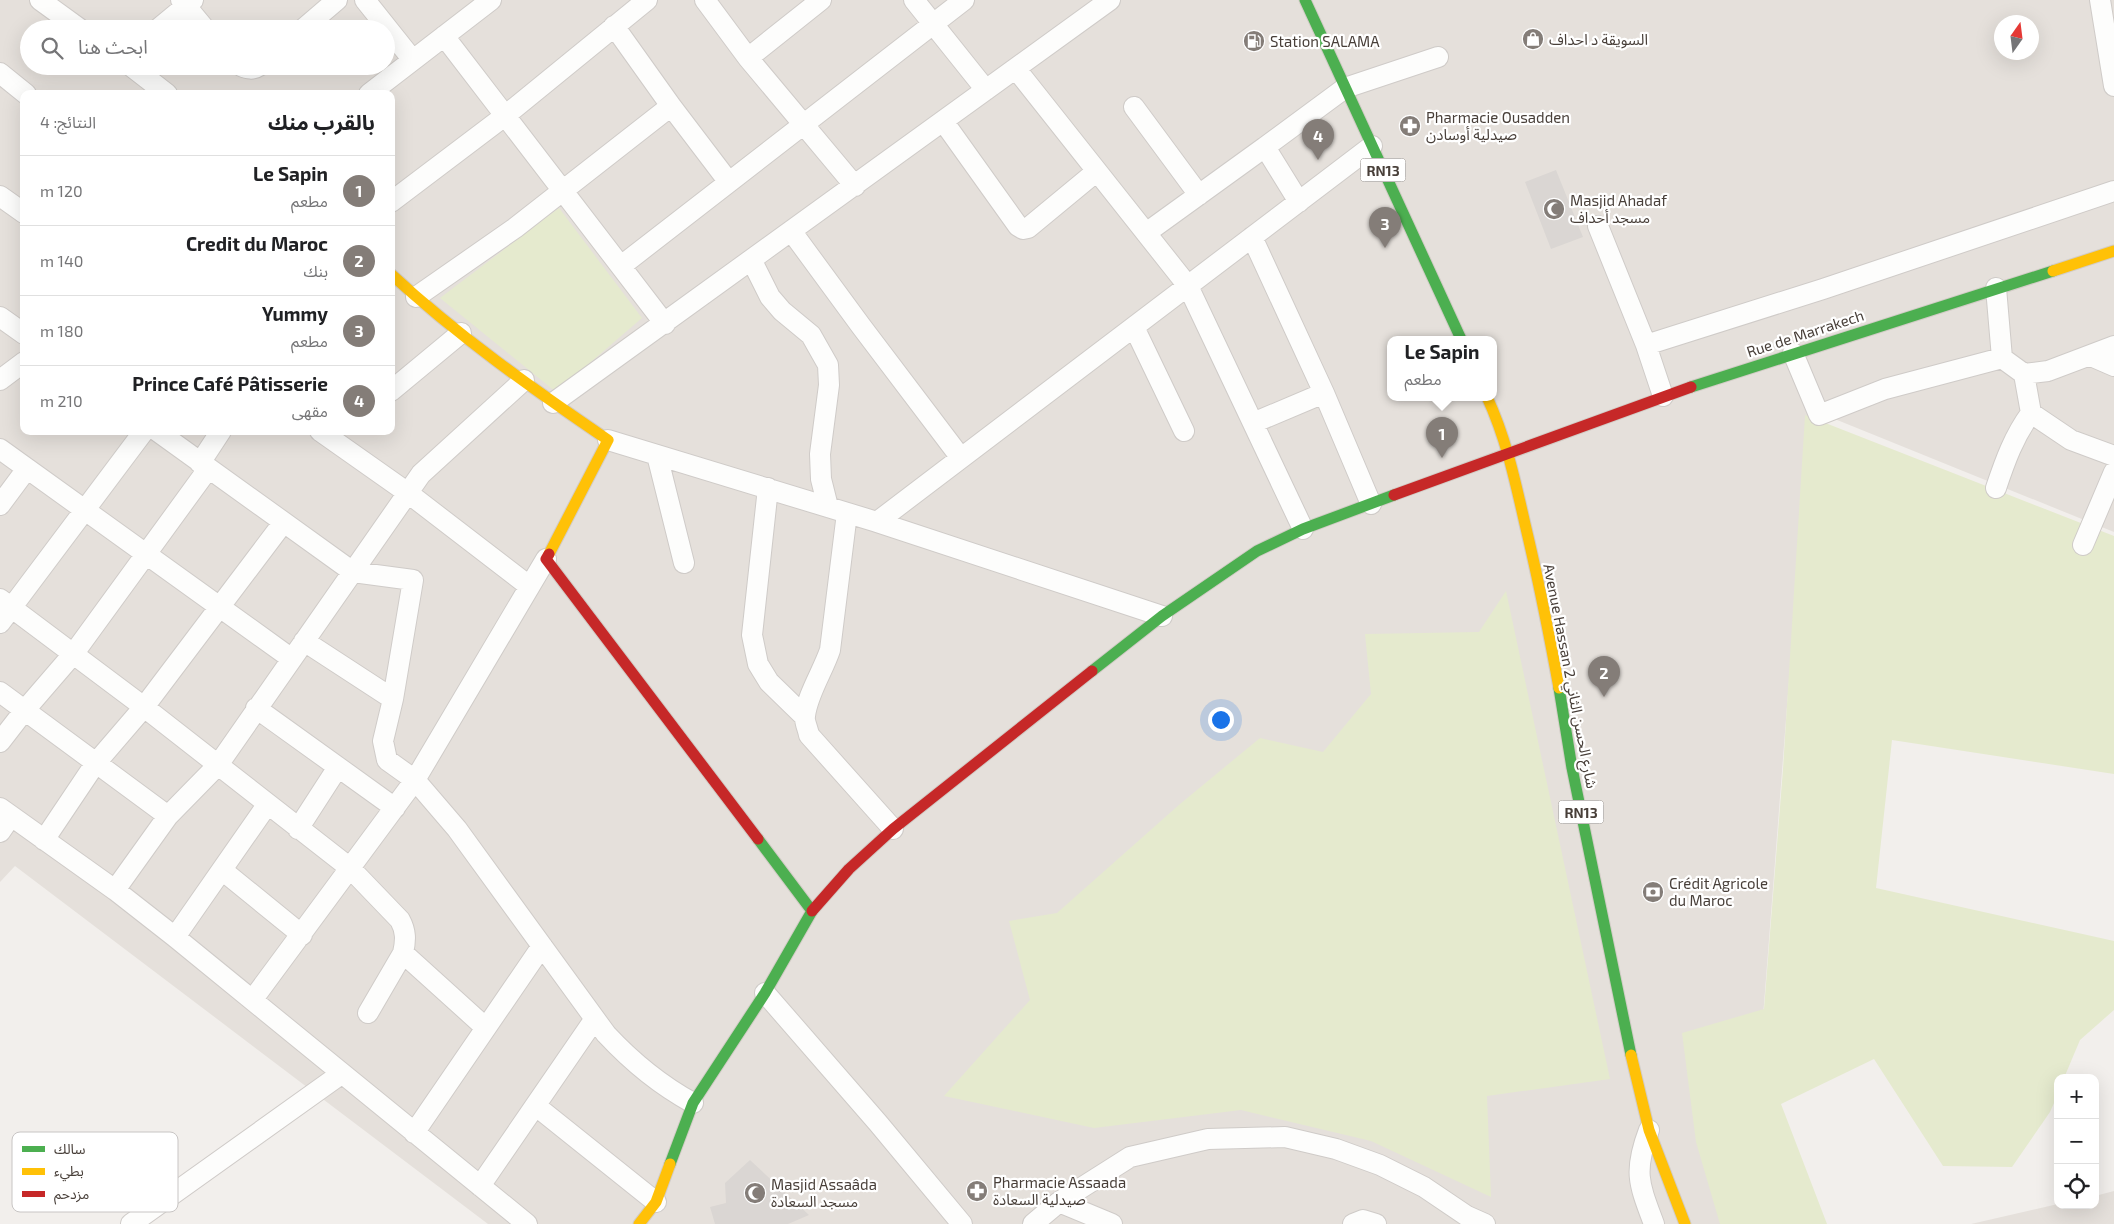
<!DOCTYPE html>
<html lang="ar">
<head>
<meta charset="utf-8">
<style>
	:root { --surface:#fff; --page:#f6f6f6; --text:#202124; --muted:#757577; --line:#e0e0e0; --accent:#847d78 }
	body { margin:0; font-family:"Exo 2","Noto Sans Arabic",sans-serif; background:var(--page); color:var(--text); direction:rtl }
	.controls { position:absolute; right:15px; bottom:15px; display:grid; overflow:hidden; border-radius:10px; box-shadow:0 5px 20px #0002 }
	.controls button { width:45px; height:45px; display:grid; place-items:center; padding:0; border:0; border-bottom:1px solid var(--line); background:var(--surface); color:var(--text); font:25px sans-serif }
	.compass { position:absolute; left:1994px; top:15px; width:45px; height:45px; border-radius:50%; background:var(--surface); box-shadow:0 5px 20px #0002; rotate:14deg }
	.you { position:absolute; left:1220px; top:719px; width:18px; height:18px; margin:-12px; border:4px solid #fff; border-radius:50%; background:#1a73e8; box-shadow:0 0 0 8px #1a73e833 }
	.badge { display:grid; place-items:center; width:32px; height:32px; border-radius:50%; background:var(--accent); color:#fff; font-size:16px; font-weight:700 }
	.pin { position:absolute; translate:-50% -41px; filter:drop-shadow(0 1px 2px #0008) }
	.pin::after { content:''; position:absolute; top:26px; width:18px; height:15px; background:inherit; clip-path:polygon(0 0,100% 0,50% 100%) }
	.popup { position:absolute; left:1387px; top:336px; width:110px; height:65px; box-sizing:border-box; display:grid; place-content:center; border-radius:10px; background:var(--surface); filter:drop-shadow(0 1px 4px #0005); font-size:16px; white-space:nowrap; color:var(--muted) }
	.popup b { font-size:19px; color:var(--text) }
	.popup::after { content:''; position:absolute; left:50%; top:100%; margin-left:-10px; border:10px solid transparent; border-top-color:var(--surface) }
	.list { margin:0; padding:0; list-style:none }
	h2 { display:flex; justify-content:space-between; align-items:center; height:65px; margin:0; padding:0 20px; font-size:21px }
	h2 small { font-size:16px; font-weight:400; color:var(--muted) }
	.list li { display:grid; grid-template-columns:32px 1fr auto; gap:15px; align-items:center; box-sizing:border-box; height:70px; padding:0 20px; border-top:1px solid var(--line) }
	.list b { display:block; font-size:19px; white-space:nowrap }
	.list p { margin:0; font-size:16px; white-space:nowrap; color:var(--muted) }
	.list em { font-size:16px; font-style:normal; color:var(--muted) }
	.icon { flex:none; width:28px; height:28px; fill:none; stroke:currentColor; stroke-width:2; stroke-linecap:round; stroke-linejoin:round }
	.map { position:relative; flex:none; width:2114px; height:1224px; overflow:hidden; direction:ltr }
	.search { position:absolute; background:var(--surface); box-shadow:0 5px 20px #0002; left:20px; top:20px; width:375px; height:55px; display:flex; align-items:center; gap:12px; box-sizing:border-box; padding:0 18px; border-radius:28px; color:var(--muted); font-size:19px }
	.panel { position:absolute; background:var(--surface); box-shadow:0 5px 20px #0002; left:20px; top:90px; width:375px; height:345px; border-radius:10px; direction:rtl }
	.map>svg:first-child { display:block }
</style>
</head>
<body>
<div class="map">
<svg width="2114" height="1224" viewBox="0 0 2114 1224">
	<rect width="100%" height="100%" fill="#f2efec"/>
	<path fill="#e5e0db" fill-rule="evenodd" d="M 0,0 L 2114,0 L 2114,532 L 1810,409 L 1747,1224 L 488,1224 L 15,866 L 0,882 ZM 2002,22 L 2032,22 L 2032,52 L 2002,52 ZM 29,29 L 386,29 L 386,66 L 29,66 ZM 24,94 L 391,94 L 391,431 L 24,431 ZM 1391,339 L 1493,339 L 1493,397 L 1391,397 Z
		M 2114,1191 L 2114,1224 L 1971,1224 L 2058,1204 L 2095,1205 L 2095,1196 Z"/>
	<path fill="#e5eace" d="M 559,208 L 642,318 L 556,392 L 440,298 Z
		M 1805,415 L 2114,536 L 2114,774 L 1892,740 L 1876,888 L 2114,941 L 2114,1010 L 2080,1040 L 2064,1078 L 2058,1078 L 2058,1094 L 2050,1112 L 2012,1167 L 1943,1166 L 1874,1059 L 1781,1104 L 1827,1224 L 1720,1224 L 1696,1142 L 1682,1033 L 1764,1009 L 1783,769 Z
		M 1506,591 L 1610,1079 L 1487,1096 L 1491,1197 L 1371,1141 L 1241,1110 L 1094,1128 L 944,1096 L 1030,1000 L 1009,921 L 1057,913 L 1180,804 L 1260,738 L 1323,752 L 1371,694 L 1365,634 L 1479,632 Z"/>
	<path fill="#dad6d3" d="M 1556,170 L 1583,237 L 1551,249 L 1525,182 Z
		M 750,1160 L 809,1215 L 788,1224 L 715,1224 L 710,1207 L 726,1203 L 725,1183 Z"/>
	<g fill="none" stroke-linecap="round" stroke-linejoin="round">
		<g stroke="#cfcbc8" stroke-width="22">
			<path id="street" d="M 40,0 L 80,29
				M 181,0 L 205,29
				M 365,0 L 412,59
				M 705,0 L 748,58 L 855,186
				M 914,0 L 986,90
				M 2100,0 L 2114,86
				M 614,26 L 671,106 L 728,181
				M 158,29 L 193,0
				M 303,29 L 337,0
				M 444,36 L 665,324
				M 748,58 L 821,0
				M 131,66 L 167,94
				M 241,66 C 248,69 253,70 259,66
				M 1016,69 L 1188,286 L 1303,529
				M 0,73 L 26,94
				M 369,94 L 491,0
				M 1134,107 L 1199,195
				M 943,121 L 1018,226 L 1023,229 L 1028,228 L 1097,171
				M 0,196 L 24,213
				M 391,202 L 506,115 L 647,0
				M 1299,202 L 1265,147 L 1345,88 L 1438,57
				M 1598,226 L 1646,345 L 1663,396
				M 792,232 L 861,326 L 961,458
				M 1146,233 L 1265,147
				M 1252,237 L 1324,393 L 1371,504
				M 752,261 L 770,297 L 782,311 L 811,335 L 828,365 L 829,385 L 820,454 L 821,479 L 828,507
				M 621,266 L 964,0
				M 1996,288 L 2002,358
				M 416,297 L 515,228 L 671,106
				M 0,317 L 24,334
				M 1134,327 L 1184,431
				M 1646,345 L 1823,289 L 2114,191
				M 1793,353 L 1819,415 L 1885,389 L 2002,358 L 2024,374 L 2048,371 L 2114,346
				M 2091,356 L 2114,366
				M 2024,374 L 2031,413 L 2071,440 L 2114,456
				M 0,380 L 24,362
				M 391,391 L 461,333
				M 553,403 L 1110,0
				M 1253,423 L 1324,393
				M 157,431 L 353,572 L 413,580 L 393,699
				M 320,431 L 408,493 L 529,586
				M 608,440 L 877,522 L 1162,616
				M 0,449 L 292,659
				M 657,455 L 684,563
				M 200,463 L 221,431
				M 768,488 L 752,635 L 758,664 L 769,682 L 805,717
				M 1996,488 C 2005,461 2014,436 2031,413
				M 0,505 L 26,470
				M 847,513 L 830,650 C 823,671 807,695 805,716 C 804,721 808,729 809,735 L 893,829
				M 877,522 L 1372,146
				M 2083,545 L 2114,472
				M 0,599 L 144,707 L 350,868 L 400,920 C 406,931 406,940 403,953 L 368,1013
				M 0,623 L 144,431
				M 304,641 L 393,699 L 383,741 L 387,760 L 415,780 L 457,829 L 606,1034 C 632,1062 660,1085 693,1103
				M 0,692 L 168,816
				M 256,708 L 395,808
				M 0,742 L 24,711 L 74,653 L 208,469
				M 0,808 L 115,890 L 175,937 L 527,1224
				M 298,829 L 338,767
				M 0,832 L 11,816
				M 44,840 L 95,764 L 144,707 L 283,523
				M 222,870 L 302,935
				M 115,890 L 168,816 L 218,765 L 421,474 L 524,380
				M 175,937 L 267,805
				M 403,953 L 486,1028
				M 765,993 L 878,1123 L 962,1224
				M 253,999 L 415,780 L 546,559
				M 536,1106 L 656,1202
				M 1649,1130 C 1633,1172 1639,1184 1654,1224
				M 414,1133 L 542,946
				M 480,1186 L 594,1020
				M 1059,1202 L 1112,1224
				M 131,1224 L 341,1074
				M 1033,1224 L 1059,1202 L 1130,1157 L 1208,1139 L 1285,1137 L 1336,1149 L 1380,1165 L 1424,1187 L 1467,1216 L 1485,1224
				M 1353,1224 L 1363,1220 L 1376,1224"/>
		</g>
		<g stroke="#d2ccc6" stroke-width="13">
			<path id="fast" d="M 1305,0 L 1461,339
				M 1691,387 L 2053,271
				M 1092,671 L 1162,616 L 1257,551 L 1303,529 L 1394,495
				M 1559,688 L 1572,768 L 1631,1055
				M 670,1164 L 693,1103 L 765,993 L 812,911 L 758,839"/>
		</g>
		<g stroke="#d2ccc6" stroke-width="13">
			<path id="slow" d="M 2053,271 L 2114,251
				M 391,274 C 458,336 533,389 608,440 L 549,554
				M 1487,397 C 1506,438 1515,480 1525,524 C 1538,578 1549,633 1559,688
				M 1631,1055 L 1649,1130 L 1685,1224
				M 639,1224 L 656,1202 L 670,1164"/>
		</g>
		<g stroke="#d2ccc6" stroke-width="13">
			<path id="jam" d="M 1394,495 L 1691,387
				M 549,554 L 546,559 L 758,839
				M 812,911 L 849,869 L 893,829 L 1092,671"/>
		</g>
		<use href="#street" stroke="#fdfdfc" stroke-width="20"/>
		<use href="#fast" stroke="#4caf50" stroke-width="11"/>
		<use href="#slow" stroke="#ffc107" stroke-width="11"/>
		<use href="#jam" stroke="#c62828" stroke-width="11"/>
	</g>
	<defs>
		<g id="shop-disc" transform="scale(1.125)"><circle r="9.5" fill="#847d78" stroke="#fff"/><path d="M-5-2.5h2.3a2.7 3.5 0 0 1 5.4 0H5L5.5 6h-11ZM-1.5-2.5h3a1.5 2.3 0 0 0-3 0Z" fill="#fff"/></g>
		<g id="fuel-disc" transform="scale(1.125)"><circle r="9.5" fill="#847d78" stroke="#fff"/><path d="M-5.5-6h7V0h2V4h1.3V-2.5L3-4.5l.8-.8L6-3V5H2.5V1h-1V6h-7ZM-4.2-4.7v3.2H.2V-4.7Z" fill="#fff"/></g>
		<g id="pharmacy-disc" transform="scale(1.125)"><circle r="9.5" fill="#847d78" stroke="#fff"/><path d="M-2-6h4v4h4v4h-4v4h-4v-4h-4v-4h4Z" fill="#fff"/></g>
		<g id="mosque-disc" transform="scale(1.125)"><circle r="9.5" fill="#847d78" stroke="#fff"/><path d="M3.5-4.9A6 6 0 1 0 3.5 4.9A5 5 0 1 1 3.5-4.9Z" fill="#fff"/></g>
		<g id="bank-disc" transform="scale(1.125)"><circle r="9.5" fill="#847d78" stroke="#fff"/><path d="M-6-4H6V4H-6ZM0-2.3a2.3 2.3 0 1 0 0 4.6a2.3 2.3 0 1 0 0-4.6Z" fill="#fff"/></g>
	</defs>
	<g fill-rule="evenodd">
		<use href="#shop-disc" x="1533" y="39"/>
		<use href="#fuel-disc" x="1254" y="41"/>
		<use href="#pharmacy-disc" x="1410" y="126"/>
		<use href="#mosque-disc" x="1554" y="209"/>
		<use href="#bank-disc" x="1653" y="892"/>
		<use href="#pharmacy-disc" x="977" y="1191"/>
		<use href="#mosque-disc" x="755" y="1193"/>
	</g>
	<g text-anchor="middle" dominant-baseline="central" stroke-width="4.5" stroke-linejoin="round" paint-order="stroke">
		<g fill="#fff" stroke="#7f7974" stroke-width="1">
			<rect x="1360.5" y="158.5" width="45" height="23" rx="4"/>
			<rect x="1558.5" y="800.5" width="45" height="23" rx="4"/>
		</g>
		<g font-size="14" font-weight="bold" fill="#483f39">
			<text x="1383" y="170">RN13</text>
			<text x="1581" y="812">RN13</text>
		</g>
		<g font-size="15" fill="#483f39" stroke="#fff" text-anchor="start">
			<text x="1549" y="39">السويقة د احداف</text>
			<text x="1270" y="41">Station SALAMA</text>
			<text x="1426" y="117">Pharmacie Ousadden<tspan x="1426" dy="17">صيدلية أوسادن</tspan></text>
			<text x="1570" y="200">Masjid Ahadaf<tspan x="1570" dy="17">مسجد أحداف</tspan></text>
			<text x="1669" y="883">Crédit Agricole<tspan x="1669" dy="17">du Maroc</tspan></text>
			<text x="993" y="1182">Pharmacie Assaada<tspan x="993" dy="17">صيدلية السعادة</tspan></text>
			<text x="771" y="1184">Masjid Assaâda<tspan x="771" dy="17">مسجد السعادة</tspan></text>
		</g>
		<g font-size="15" fill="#483f39" stroke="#fff">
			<text transform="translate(1805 333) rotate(-18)">Rue de Marrakech</text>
			<text transform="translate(1571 676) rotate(79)">Avenue Hassan 2 شارع الحسن الثاني</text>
		</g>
	</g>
	<rect x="12" y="1132" width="166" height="80" rx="8" fill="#fff" stroke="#c8c5c4" stroke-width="1"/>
	<rect x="22" y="1146" width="23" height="6" fill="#4caf50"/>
	<rect x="22" y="1168" width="23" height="7" fill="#ffc107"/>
	<rect x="22" y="1191" width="23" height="6" fill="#c62828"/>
	<g font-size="14" fill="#483f39">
		<text x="54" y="1154">سالك</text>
		<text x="54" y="1176">بطيء</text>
		<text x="54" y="1199">مزدحم</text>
	</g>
</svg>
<div class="controls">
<button>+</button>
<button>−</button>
<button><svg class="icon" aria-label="locate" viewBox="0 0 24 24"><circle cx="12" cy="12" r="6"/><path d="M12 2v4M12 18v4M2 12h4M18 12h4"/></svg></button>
</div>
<svg class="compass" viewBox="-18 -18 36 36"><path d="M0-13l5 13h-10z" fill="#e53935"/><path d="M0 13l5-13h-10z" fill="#757577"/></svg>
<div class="you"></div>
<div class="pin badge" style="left:1442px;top:458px">1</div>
<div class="popup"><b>Le Sapin</b>مطعم</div>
<div class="pin badge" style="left:1604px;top:697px">2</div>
<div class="pin badge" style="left:1385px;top:248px">3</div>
<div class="pin badge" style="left:1318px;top:160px">4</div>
<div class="search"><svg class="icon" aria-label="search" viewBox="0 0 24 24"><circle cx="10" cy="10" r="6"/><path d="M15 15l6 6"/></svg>ابحث هنا</div>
<section class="panel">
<h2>بالقرب منك<small>النتائج: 4</small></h2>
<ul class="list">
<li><span class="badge">1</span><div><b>Le Sapin</b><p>مطعم</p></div><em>120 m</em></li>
<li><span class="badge">2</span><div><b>Credit du Maroc</b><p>بنك</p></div><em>140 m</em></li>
<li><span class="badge">3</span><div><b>Yummy</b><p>مطعم</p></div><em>180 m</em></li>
<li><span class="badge">4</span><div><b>Prince Café Pâtisserie</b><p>مقهى</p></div><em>210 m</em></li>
</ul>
</section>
</div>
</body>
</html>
